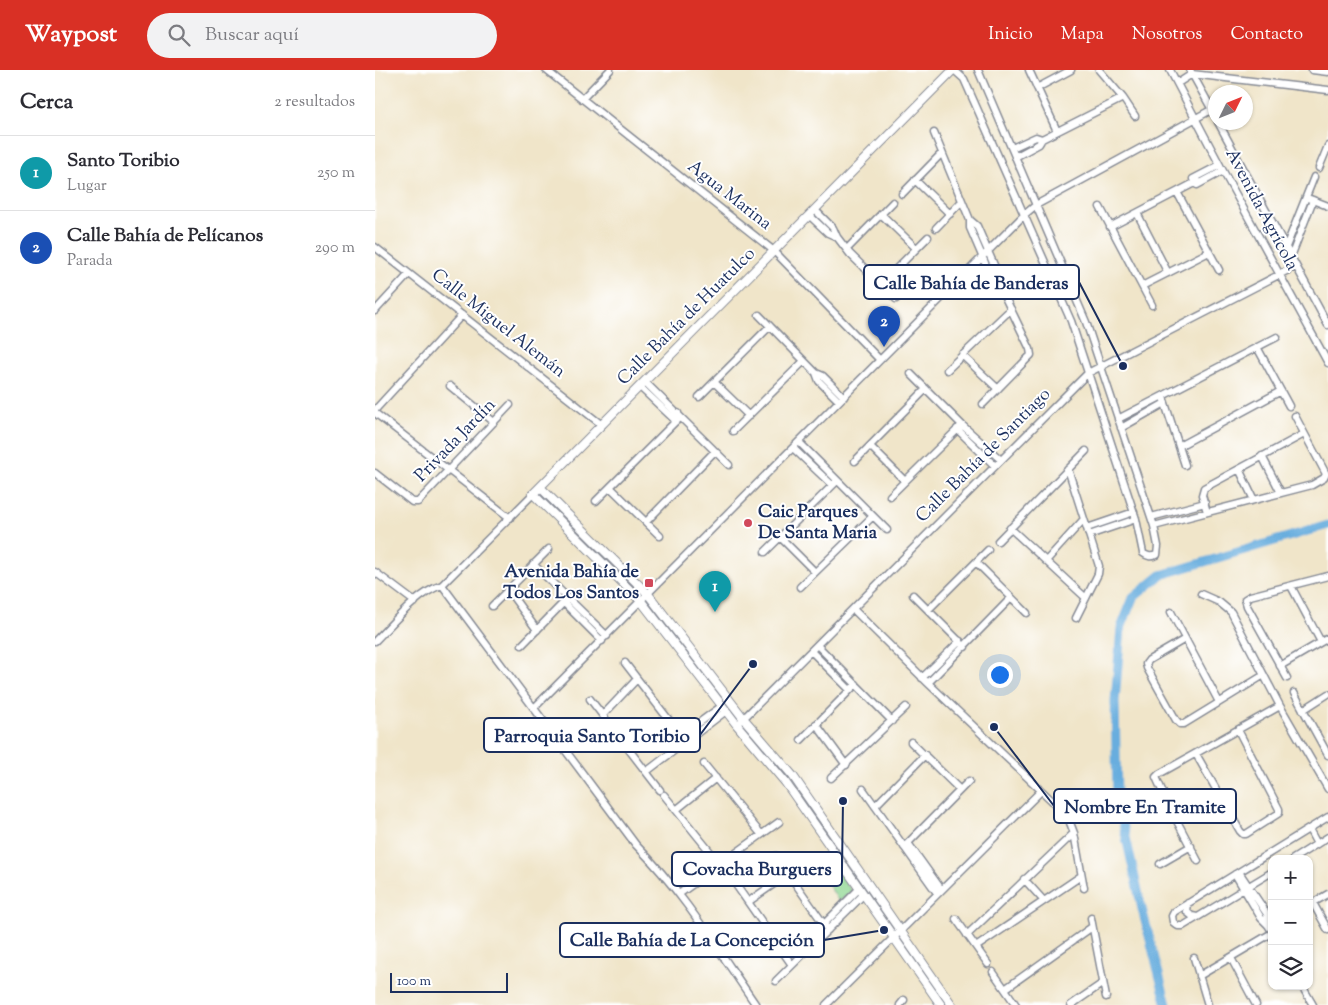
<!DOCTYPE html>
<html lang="es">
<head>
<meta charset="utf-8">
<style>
	:root { --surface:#fff; --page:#f2f2f3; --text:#2b2b33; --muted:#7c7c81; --line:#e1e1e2; --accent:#d93025 }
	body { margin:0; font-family:"Sorts Mill Goudy",serif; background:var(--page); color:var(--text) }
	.controls { position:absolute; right:15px; bottom:15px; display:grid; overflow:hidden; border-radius:10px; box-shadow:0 1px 4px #0004 }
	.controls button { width:45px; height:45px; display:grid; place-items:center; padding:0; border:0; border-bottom:1px solid var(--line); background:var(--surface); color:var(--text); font:25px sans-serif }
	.compass { position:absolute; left:833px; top:15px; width:45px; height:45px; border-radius:50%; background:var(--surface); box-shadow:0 1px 4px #0004; rotate:47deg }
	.scale { position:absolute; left:15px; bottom:12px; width:118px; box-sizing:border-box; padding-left:5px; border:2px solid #1b2f5e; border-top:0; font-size:14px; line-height:18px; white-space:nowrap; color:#1b2f5e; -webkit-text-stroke:4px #fff; paint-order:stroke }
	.you { position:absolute; left:624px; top:604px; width:18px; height:18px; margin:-12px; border:4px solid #fff; border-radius:50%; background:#1a73e8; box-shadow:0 0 0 8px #1a73e833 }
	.badge { display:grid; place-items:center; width:32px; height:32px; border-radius:50%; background:var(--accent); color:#fff; font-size:16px; font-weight:700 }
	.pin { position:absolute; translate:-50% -41px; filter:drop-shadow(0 1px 2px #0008) }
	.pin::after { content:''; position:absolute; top:26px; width:18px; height:15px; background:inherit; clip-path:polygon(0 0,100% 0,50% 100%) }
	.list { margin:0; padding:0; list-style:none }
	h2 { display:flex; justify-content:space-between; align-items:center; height:65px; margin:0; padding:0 20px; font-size:21px }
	h2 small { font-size:16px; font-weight:400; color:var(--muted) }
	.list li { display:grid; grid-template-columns:32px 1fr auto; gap:15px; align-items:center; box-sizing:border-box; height:75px; padding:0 20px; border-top:1px solid var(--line) }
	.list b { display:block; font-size:19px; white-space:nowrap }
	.list p { margin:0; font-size:16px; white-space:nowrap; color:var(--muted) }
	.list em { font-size:16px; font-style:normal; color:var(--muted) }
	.icon { flex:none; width:28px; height:28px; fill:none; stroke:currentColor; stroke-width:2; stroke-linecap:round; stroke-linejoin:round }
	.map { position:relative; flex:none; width:953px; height:935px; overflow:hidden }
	header { display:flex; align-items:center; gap:30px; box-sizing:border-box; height:70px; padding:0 25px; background:var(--accent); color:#fff }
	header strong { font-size:24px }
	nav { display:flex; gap:28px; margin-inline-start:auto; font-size:18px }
	.search { width:350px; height:45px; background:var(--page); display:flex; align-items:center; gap:12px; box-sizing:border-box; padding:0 18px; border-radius:28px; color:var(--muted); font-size:19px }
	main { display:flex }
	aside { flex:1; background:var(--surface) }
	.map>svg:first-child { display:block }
</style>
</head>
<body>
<header>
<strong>Waypost</strong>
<div class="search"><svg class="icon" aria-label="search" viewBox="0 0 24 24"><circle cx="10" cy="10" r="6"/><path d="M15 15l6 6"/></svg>Buscar aquí</div>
<nav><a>Inicio</a><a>Mapa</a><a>Nosotros</a><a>Contacto</a></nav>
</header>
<main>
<aside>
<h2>Cerca<small>2 resultados</small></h2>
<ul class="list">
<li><span class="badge" style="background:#0f9aa8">1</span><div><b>Santo Toribio</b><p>Lugar</p></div><em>250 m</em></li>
<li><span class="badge" style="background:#1a4fb4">2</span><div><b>Calle Bahía de Pelícanos</b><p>Parada</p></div><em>290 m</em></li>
</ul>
</aside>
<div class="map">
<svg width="953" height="935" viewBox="0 0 953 935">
	<rect width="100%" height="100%" fill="#fff"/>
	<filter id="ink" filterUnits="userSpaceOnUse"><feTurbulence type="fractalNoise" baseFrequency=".02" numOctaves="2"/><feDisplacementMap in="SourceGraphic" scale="10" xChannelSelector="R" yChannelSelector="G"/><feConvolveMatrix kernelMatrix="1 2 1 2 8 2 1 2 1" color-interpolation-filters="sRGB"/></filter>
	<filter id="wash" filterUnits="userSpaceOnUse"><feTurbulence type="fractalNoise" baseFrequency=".0096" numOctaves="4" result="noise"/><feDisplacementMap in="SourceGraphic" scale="20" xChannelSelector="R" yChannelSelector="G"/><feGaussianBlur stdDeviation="1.12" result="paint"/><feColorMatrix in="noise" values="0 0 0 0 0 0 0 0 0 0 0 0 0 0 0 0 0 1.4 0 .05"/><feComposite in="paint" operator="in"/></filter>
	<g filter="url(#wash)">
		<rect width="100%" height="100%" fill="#f0e5c9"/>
		<path fill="#8fd792" stroke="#558378" d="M 465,804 L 477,821 L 464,832 L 453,814 Z"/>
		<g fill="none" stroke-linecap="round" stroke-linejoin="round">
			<path stroke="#68adde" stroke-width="9" d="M 792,935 L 767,839 L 742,727 L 740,631 L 746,558 L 758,528 L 786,505 L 953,455"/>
		</g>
	</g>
	<g filter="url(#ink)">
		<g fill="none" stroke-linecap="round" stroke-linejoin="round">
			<g stroke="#868a94" stroke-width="9">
				<path id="minor" d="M 171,0 L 399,181 L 505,290
					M 579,0 L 589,9 L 696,251 L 761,449 L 768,483 C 773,487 776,487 782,485 L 783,476 L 779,456 L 711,252 L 603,0
					M 654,0 L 682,61
					M 724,0 L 748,28 L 760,46
					M 795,0 L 848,101 L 953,293
					M 815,0 L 841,47
					M 937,0 L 953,2
					M 803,13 L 817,4 L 953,20
					M 662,18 L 696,0
					M 207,29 L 235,0
					M 843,52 L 953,255
					M 559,63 L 595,150 L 595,158 L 620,216 L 626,219
					M 637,78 L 661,67 L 667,69
					M 640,87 L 664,74 L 667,69 L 748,28
					M 845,95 L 818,109 L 823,111 L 822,115 L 848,101
					M 944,98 L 953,76
					M 540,110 L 575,144
					M 802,122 L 844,200
					M 527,124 L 567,83
					M 935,129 L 953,136
					M 725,137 L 777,235
					M 440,140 L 458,158 L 462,167 L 475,184 L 521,229
					M 762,143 L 793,203
					M 506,144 L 541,178
					M 434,145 L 453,163 L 462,167
					M 595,150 L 602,156 L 605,163 L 626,211 L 626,219 L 655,279 L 656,285 L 608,334
					M 735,157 L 823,111
					M 561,158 L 587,131
					M 0,177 L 227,355
					M 911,177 L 939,107
					M 472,179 L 518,132
					M 916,187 L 938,130
					M 506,214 L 553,167
					M 767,216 L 834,182
					M 0,241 L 34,204
					M 384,245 L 441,303 L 448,306 L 469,327
					M 882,277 L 914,336
					M 587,285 L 623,319
					M 572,300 L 636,239
					M 441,303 L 444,311 L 464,331
					M 536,304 L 587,355 L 626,390
					M 270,312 L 354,395
					M 339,312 L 374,346
					M 75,316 L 119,352
					M 265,317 L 301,351 L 303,350
					M 324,327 L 395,256
					M 788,327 L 810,395
					M 0,340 L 87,245
					M 0,343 L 135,448
					M 743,349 L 902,267
					M 746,358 L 790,333
					M 582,359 L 620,396
					M 358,361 L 429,291
					M 424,372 L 512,460
					M 495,376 L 530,411
					M 804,376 L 906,321
					M 418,378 L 457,415
					M 887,386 L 906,423
					M 480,391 L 551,319
					M 693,399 L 724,496 L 723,504 L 701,548
					M 864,399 L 879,430
					M 0,403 L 37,432 L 43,432 L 135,335
					M 235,417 L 285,466
					M 515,426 L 587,355
					M 221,431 L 301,351 L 303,343
					M 832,442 L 827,425 L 829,418 L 929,364
					M 776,447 L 830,433
					M 271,452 L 340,381
					M 779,456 L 937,415 L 949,408 L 951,404 L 920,346
					M 635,458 L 711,528
					M 712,458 L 759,442
					M 714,465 L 761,449
					M 405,467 L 440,502
					M 623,471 L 711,381
					M 390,482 L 462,411
					M 671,491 L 709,449
					M 601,492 L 652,543
					M 158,494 L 232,566
					M 0,502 L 40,532
					M 67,515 L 261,775 C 308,822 343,880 381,935
					M 916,516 L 946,572
					M 425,517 L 498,446
					M 133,520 L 162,560
					M 826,524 L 844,532 L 856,542 L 905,636 L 953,719
					M 538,525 L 590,577
					M 189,533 L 227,571
					M 117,536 L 174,479
					M 478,539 L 553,613 L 692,745 L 699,763 L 709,818
					M 553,540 L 613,480
					M 796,542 L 844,632
					M 810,569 L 774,590 L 771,594 L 772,598 L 801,650 L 805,654 L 809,654 L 889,605
					M 0,571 C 19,552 42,523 67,515 L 158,424
					M 147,575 L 193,528
					M 442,575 L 517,651
					M 436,581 L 475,620
					M 250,593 L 311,672
					M 905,596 L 953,568
					M 547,608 L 585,571
					M 912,608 L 872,536 L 870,529 L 875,526 L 953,506
					M 553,613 L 636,528
					M 919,623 L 953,685
					M 215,629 L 285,720
					M 159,638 L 649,145 L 661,135 L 836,40
					M 928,640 L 953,624
					M 228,645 L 262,609
					M 441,654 L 471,695
					M 362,655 L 713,303 L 921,196
					M 306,666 L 347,636
					M 426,670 L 481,614
					M 536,672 L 585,720
					M 821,684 L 865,761 L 868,764 L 871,764 L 901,745 L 904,743 L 904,739 L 863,660
					M 329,694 L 386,764
					M 271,702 L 351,641
					M 456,708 L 531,637
					M 488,719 L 562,823
					M 289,725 L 345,794
					M 500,736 L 550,685
					M 301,740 L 341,708
					M 783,740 L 793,734
					M 934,759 L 942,774
					M 533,773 L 566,819
					M 529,777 L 594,711
					M 401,786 L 453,860
					M 918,789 L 953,767
					M 823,791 L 793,734 L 781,707 L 784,704 L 905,636
					M 785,794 L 816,776
					M 864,802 L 892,844 L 893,855
					M 897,802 L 808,856 L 803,856 L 798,852 L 797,846 L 799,842 L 953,747
					M 860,804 L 886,848 L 893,855 L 897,861
					M 649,809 L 669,831
					M 361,815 L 417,895
					M 299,817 L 340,789
					M 304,824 L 404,752
					M 373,832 L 413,804
					M 813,833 L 812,842 L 817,846 L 822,847
					M 938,833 L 953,860
					M 934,835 L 953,824
					M 716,848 L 731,927
					M 581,849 L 613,894
					M 449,854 L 485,818
					M 592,865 L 699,763
					M 601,877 L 706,806
					M 819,888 L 833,935
					M 856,888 L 881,935
					M 618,902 L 641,935
					M 824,906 L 897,863
					M 401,911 L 489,824
					M 927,916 L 938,935
					M 630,919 L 717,857
					M 451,935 L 666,721
					M 525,935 L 529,930
					M 696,935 L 728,913"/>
			</g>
			<g stroke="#868a94" stroke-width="10">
				<path id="tertiary" d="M 165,417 L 273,524 L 369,649 L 418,706 L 577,935
					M 566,935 L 410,712 L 362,655 L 266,531 L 158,424 L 578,0"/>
			</g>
			<use href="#minor" stroke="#fff" stroke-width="6"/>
			<use href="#tertiary" stroke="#fff" stroke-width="8"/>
		</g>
	</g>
	<g fill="#d1495b" stroke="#fff" stroke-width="2">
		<circle cx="373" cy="453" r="5"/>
		<rect x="269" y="508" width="10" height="10" rx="2.5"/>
	</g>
	<g text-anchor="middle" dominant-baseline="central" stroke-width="4" stroke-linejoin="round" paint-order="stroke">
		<g font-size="18" fill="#1b2f5e" stroke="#fff">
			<text transform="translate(354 126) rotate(38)">Agua Marina</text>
			<text transform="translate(886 140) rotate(62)">Avenida Agrícola</text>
			<text transform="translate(312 247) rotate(-45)">Calle Bahía de Huatulco</text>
			<text transform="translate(123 254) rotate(38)">Calle Miguel Alemán</text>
			<text transform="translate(81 371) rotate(-46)">Privada Jardín</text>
			<text transform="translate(609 386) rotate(-45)">Calle Bahía de Santiago</text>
		</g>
		<g font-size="18" font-weight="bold" fill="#1b2f5e" stroke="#fff" text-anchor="start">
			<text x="383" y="443">Caic Parques<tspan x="383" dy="21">De Santa Maria</tspan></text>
			<text x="264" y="503" text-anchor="end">Avenida Bahía de<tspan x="264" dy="21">Todos Los Santos</tspan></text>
		</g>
	</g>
	<path fill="none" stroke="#1b2f5e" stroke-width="2" d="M748 296L704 212M378 594L325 665M619 657L679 736M468 731L467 799M509 860L449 870"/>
	<g fill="#1b2f5e" stroke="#fff" stroke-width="2">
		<circle cx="748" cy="296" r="5"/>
		<circle cx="378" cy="594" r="5"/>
		<circle cx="619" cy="657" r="5"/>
		<circle cx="468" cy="731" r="5"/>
		<circle cx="509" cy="860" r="5"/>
	</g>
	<g fill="#fff" stroke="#1b2f5e" stroke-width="2">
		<rect x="489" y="195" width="215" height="34" rx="5"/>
		<rect x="109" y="648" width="216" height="34" rx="5"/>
		<rect x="679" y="719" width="182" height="34" rx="5"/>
		<rect x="297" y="782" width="170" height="34" rx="5"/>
		<rect x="185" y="853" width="264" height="34" rx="5"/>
	</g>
	<g font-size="19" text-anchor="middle" font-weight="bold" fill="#1b2f5e">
		<text x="596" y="219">Calle Bahía de Banderas</text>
		<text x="217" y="672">Parroquia Santo Toribio</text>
		<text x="770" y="743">Nombre En Tramite</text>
		<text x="382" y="805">Covacha Burguers</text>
		<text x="317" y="876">Calle Bahía de La Concepción</text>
	</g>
</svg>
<div class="controls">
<button>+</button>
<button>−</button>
<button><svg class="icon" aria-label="layers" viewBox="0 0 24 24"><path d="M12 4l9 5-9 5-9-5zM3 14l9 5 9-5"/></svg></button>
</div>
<svg class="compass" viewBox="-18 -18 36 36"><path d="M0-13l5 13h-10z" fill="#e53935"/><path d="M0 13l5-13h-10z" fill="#7c7c81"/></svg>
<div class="scale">100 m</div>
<div class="you"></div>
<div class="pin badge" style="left:340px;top:542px;background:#0f9aa8">1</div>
<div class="pin badge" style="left:509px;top:277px;background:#1a4fb4">2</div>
</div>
</main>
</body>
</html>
